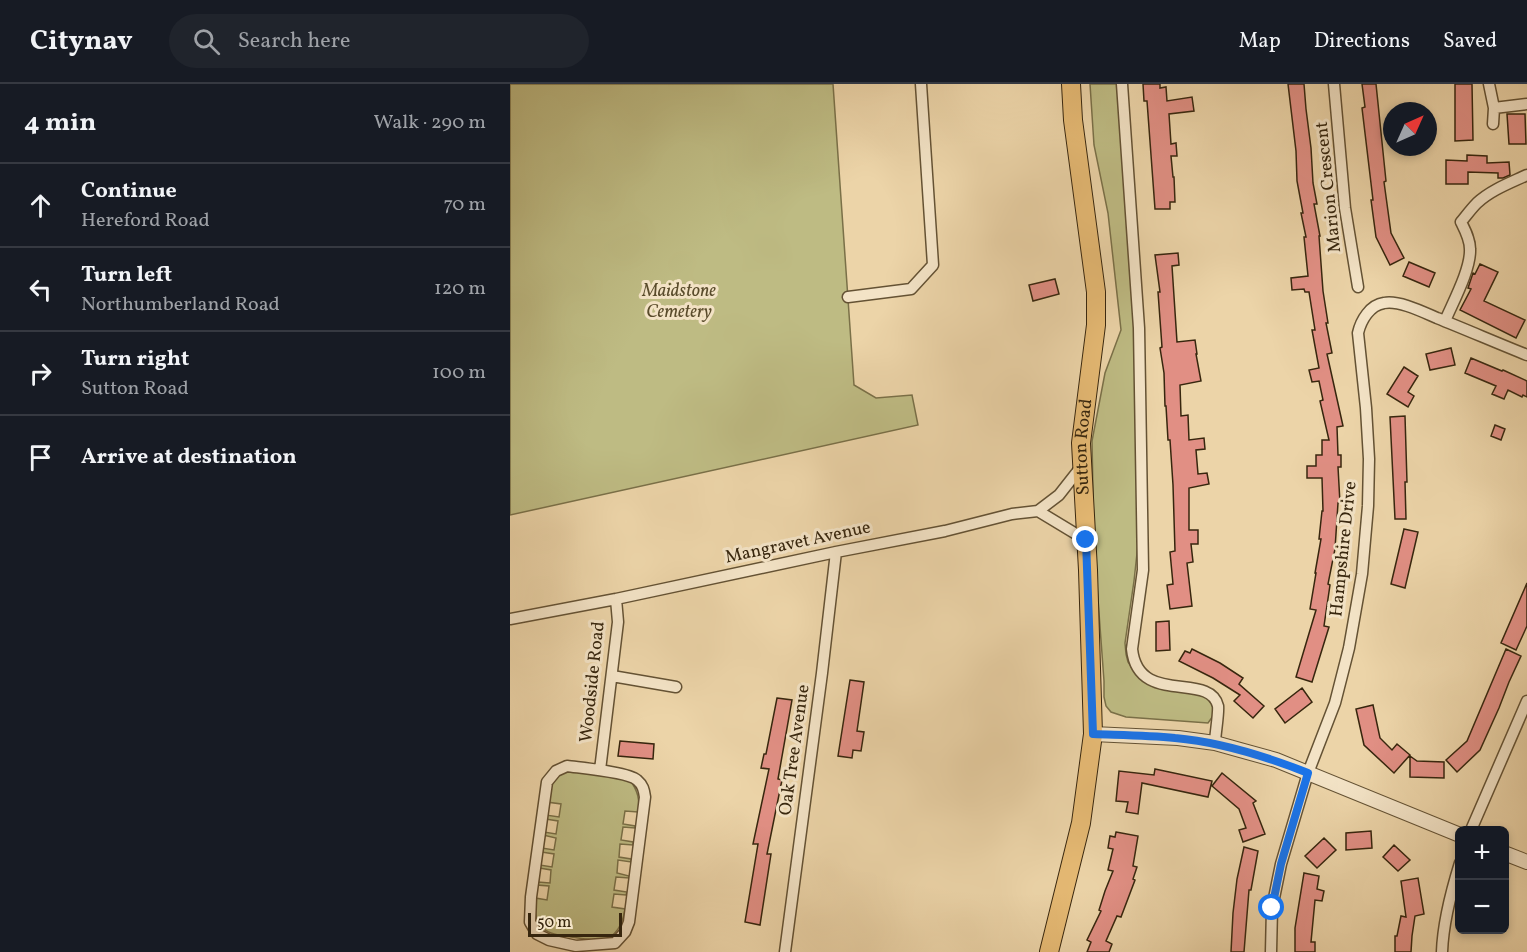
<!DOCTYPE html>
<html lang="en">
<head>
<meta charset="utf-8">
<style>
	:root { --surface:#171b24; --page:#20242c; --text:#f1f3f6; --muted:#9ea1a6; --line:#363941 }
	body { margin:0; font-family:Vollkorn,serif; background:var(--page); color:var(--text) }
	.controls { position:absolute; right:18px; bottom:18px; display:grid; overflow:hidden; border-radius:9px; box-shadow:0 3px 9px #0003 }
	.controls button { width:54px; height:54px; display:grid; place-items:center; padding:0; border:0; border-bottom:2px solid var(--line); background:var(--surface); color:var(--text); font:30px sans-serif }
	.compass { position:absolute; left:873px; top:18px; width:54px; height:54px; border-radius:50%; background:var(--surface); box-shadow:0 3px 9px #0003; rotate:45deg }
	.scale { position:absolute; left:18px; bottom:15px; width:94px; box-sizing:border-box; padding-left:6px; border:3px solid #37260e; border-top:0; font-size:16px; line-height:21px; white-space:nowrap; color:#37260e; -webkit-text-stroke:4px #f3e3c6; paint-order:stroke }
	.stop { position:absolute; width:18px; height:18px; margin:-14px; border:4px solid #1a73e8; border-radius:50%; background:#fff }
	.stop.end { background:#1a73e8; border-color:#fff; box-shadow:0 2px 6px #0008 }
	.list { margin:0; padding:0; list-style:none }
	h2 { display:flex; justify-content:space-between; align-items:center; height:78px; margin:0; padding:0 24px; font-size:26px }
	h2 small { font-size:20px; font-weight:400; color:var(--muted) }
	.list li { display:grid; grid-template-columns:39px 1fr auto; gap:18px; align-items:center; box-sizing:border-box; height:84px; padding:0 24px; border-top:2px solid var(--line) }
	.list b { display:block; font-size:22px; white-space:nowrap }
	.list p { margin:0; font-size:20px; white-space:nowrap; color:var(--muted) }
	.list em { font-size:20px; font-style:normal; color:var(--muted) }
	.icon { flex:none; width:33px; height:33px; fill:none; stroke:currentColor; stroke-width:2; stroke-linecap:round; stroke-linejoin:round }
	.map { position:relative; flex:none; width:1017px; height:868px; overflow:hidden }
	header { display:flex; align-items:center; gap:36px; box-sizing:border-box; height:84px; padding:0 30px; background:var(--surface); border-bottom:2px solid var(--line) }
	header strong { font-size:28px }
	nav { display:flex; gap:33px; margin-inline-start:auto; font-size:21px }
	.search { width:420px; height:54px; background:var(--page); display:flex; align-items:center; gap:15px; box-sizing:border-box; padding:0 21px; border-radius:33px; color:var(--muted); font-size:22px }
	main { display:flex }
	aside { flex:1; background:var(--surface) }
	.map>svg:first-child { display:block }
</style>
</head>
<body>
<header>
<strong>Citynav</strong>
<div class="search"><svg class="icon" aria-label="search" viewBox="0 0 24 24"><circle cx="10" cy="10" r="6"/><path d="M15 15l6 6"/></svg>Search here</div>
<nav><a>Map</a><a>Directions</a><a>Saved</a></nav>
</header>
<main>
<aside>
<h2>4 min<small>Walk · 290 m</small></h2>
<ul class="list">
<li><svg class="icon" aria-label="ahead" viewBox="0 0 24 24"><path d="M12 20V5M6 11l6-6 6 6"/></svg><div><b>Continue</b><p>Hereford Road</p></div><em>70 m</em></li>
<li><svg class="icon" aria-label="left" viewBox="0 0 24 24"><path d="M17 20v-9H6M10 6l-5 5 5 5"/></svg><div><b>Turn left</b><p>Northumberland Road</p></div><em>120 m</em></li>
<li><svg class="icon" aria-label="right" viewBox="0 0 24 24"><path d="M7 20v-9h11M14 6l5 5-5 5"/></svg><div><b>Turn right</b><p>Sutton Road</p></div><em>100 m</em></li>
<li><svg class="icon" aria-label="arrive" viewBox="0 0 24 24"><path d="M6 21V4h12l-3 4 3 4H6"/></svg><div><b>Arrive at destination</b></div></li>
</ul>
</aside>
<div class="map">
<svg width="1017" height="868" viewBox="0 0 1017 868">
	<rect width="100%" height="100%" fill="#ecd4a8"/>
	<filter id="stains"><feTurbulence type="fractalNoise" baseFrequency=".00333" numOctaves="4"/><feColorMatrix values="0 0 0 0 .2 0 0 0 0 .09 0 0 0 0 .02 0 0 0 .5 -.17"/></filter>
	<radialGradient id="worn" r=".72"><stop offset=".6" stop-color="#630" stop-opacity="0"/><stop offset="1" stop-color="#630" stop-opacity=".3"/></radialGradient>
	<path fill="#bebb83" stroke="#7a7048" stroke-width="1.5" d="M 0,0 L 323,0 L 344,301 L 366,314 L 402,311 L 408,341 L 0,431 Z
		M 580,0 L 607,0 L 625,248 L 628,460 L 624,497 L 615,559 L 616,570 L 618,578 L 626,590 L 633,597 L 642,602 L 692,608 L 703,621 L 703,632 L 698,639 L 616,633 L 601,628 L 596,622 L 594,613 L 594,597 L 584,461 L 582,357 L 595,289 L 611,246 L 598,129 L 584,61 Z
		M 64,684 L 120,696 C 128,707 130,716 128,728 L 115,727 L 113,740 L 125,742 L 125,744 L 113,743 L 111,756 L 123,758 L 123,761 L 110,760 L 109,773 L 121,775 L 121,778 L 108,776 L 107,789 L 119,792 L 119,794 L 106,793 L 104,806 L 117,808 L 116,811 L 104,810 L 102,823 L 115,825 C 113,839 106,855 90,856 C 81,857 70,854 61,853 C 51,851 38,851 31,842 C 24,833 25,824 25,814 L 37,816 L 39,802 L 27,801 L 28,798 L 40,799 L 41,786 L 29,784 L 30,781 L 42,783 L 44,770 L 31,768 L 32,764 L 44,766 L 46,754 L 33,751 L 34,748 L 46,750 L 48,737 L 35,735 L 36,731 L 49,733 L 51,720 L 37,718 C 41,699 45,689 64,684 Z"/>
	<path fill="#e18f84" stroke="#37260e" stroke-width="1.5" d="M 633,0 L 650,0 L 650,4 L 656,3 L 657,17 L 682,13 L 684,27 L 659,30 L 661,60 L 666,59 L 667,72 L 661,72 L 663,93 L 664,93 L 665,118 L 660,118 L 660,125 L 645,125 L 637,17 L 634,17 Z
		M 778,0 L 794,0 L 796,25 L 801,64 L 803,99 L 807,120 L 804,120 L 810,152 L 809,152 L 813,207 L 818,239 L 816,239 L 822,269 L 817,270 L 833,342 L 827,343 L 828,371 L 831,371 L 831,383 L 828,383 L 830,419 L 828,419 L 825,465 L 818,500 L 820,501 L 814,542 L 819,543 L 802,598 L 786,593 L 806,526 L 800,525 L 806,489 L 805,489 L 811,455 L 809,455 L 812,427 L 813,427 L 812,394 L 797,394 L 797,382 L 806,382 L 806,371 L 812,371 L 812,356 L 819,356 L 810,317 L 813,316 L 809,297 L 802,298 L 799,286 L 809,284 L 802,246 L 805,246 L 799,208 L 795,208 L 794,205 L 782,206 L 781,194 L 798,192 L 794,153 L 796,153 L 791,129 L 793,129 L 787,97 L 786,67 Z
		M 852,0 L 866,0 L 876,97 L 874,98 L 881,149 L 894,174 L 880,181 L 866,153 L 861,116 L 863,116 L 852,24 L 855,23 Z
		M 945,0 L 962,0 L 963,56 L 945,57 Z
		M 997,30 L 1015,30 L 1016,60 L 999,60 Z
		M 957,71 L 977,72 L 977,79 L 999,78 L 1000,91 L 993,94 L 988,94 L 988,89 L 958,88 L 958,100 L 936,100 L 936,76 L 957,77 Z
		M 668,169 L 669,181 L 662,182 L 667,258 L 685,256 L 687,270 L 686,270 L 691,297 L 670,301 L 671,332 L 678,331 L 679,356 L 694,354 L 695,365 L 686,366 L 688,390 L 697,389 L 699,400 L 679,404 L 679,446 L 688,446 L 688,460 L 681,460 L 683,478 L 677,479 L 682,522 L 660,525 L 657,501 L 663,500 L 660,468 L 665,467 L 663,401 L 660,356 L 658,356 L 656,322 L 655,322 L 654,289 L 650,264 L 652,263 L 648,208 L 650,208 L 645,171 Z
		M 899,178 L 925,189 L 919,203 L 893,192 Z
		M 970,180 L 988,188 L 974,217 L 1015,236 L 1006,254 L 950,226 L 961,205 L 958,204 L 963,189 L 965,190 Z
		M 545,195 L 549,210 L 523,217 L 519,201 Z
		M 941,264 L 945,281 L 920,286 L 916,270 Z
		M 961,274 L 992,287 L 993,286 L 1017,297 L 1017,313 L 1013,311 L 1012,313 L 998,306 L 994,315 L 982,310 L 986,302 L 955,289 Z
		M 894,283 L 908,292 L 898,308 L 904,312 L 898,323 L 877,310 Z
		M 895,332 L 897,398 L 895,398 L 896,435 L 885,435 L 880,333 Z
		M 985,341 L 995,345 L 991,356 L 981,352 Z
		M 894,445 L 908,448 L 895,504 L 881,500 Z
		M 1017,499 L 1017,542 L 1006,566 L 991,559 Z
		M 659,537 L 660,566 L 646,567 L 646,538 Z
		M 682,565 L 710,579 L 733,594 L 729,600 L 754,622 L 743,634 L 724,617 L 730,611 L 703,594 L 669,577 L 675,567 L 680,569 Z
		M 996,565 L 1011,572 L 999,598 L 989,624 L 970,666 L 947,688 L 936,676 L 957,657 Z
		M 340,596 L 354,598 L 347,647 L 354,648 L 351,667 L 343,666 L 342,674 L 328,672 Z
		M 792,604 L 802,618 L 775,639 L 765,625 Z
		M 267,614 L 282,616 L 268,695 L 272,696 L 257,770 L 261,770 L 250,841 L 235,838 L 248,760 L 243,760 L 259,685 L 251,684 L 254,670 L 256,670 Z
		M 863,621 L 870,654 L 882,666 L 887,660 L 900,671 L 884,689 L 854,661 L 846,625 Z
		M 110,657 L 144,660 L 143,675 L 108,672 Z
		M 900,672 L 907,677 L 934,678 L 934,694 L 900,693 Z
		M 645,685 L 702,697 L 698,713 L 632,699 L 628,730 L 616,728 L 618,718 L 606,717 L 609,687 L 644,691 Z
		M 712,689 L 746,717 L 743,719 L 755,750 L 733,758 L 729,746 L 736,744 L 729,725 L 702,702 Z
		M 861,747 L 862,764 L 836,766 L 836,749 Z
		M 606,748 L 628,752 L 623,782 L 627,783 L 623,795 L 625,796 L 611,833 L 607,832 L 596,857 L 602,860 L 599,868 L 577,868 L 581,858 L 577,856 L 591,827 L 589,826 L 595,807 L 603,787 L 598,786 L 603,765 L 598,764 L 600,752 L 605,753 Z
		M 814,754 L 826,766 L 807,784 L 795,772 Z
		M 884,761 L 900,776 L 888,787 L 873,773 Z
		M 734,763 L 748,767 L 741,806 L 739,806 L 734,868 L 721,868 L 723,829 L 727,795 Z
		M 794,789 L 809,792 L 807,805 L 814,807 L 812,817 L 805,816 L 801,858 L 805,858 L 805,868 L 785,868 L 785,844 Z
		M 908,794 L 914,830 L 905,832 L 902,852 L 901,868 L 885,868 L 885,852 L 887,852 L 891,832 L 896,833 L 891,797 Z"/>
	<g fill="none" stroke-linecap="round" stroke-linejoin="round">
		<g stroke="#645234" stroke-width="13">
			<path id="minor" d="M 612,0 L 629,244 L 633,486 L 622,565 C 628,623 700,587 708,622 C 709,629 705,651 705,659
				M 824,0 L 835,124 L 848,203
				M 979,0 L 984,24 L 1017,20
				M 983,40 L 984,24
				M 338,213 L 401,205 L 423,181 L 411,0
				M 935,237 C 943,218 961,185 960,165 C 960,155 955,146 951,138 C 956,132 961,125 967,119 C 981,106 1000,99 1017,91
				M 528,427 L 549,411 L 571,383
				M 0,535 L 106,515 L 326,468 L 435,447 L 502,430 L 528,427 L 576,456
				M 102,592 L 166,603
				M 57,682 C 71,684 118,688 127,696 C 133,701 134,706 135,713 L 119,838 L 115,848 L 105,859 L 66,862 L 39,856 L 27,850 L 20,838 L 21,813 L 37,698 L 46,687 Z
				M 90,686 L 108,538 L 106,515
				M 961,746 L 1017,617
				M 275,868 L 312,589 L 326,468
				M 761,868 L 762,824 L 771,780 L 798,689 L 825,619 L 839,564 L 852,490 L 858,422 L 859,375 L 856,324 L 848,249 C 851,236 860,221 874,219 C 889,216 913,228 927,234 C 957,246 987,259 1017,271
				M 932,868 C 933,838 941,808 950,779"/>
		</g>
		<g stroke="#645234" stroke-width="16">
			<path id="tertiary" d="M 583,650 L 668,654 L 705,659 L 730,666 L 766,676 L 950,751
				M 994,769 L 1017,778"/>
		</g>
		<g stroke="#37260e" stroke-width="20">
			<g id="primary">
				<path id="s1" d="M 539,868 L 571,739 L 583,650 L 578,486 L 571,359 L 586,241 L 586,208 L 563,36 L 561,0"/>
			</g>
		</g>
		<use href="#minor" stroke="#f3e3c6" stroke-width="10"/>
		<use href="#tertiary" stroke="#f3e3c6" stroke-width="14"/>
		<use href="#primary" stroke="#e6ba74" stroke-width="18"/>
	</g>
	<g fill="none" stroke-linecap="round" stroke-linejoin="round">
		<path stroke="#1a73e8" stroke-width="8" d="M 576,456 L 583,650 C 610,651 638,651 665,654 C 711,658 755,672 798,689 L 771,780 L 762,824"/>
	</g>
	<g text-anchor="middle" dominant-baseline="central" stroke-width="6" stroke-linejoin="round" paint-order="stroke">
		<g font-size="18" fill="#37260e" stroke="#f3e3c6">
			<text transform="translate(819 103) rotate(-96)">Marion Crescent</text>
			<text stroke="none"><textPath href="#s1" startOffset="510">Sutton Road</textPath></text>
			<text transform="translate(288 459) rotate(-12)">Mangravet Avenue</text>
			<text transform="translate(834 465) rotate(-84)">Hampshire Drive</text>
			<text transform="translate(83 598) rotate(-84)">Woodside Road</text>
			<text transform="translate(285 666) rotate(-82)">Oak Tree Avenue</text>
		</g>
		<g font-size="18" font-style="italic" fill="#594b2b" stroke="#f3e3c6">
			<text x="169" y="207">Maidstone<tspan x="169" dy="21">Cemetery</tspan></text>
		</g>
	</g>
	<rect width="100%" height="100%" filter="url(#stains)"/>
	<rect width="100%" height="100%" fill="url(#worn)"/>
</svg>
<div class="controls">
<button>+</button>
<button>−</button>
</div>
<svg class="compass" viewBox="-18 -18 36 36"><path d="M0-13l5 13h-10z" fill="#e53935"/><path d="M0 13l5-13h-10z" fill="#9ea1a6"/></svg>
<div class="scale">50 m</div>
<div class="stop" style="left:762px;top:824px"></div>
<div class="stop end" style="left:576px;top:456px"></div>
</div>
</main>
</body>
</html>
